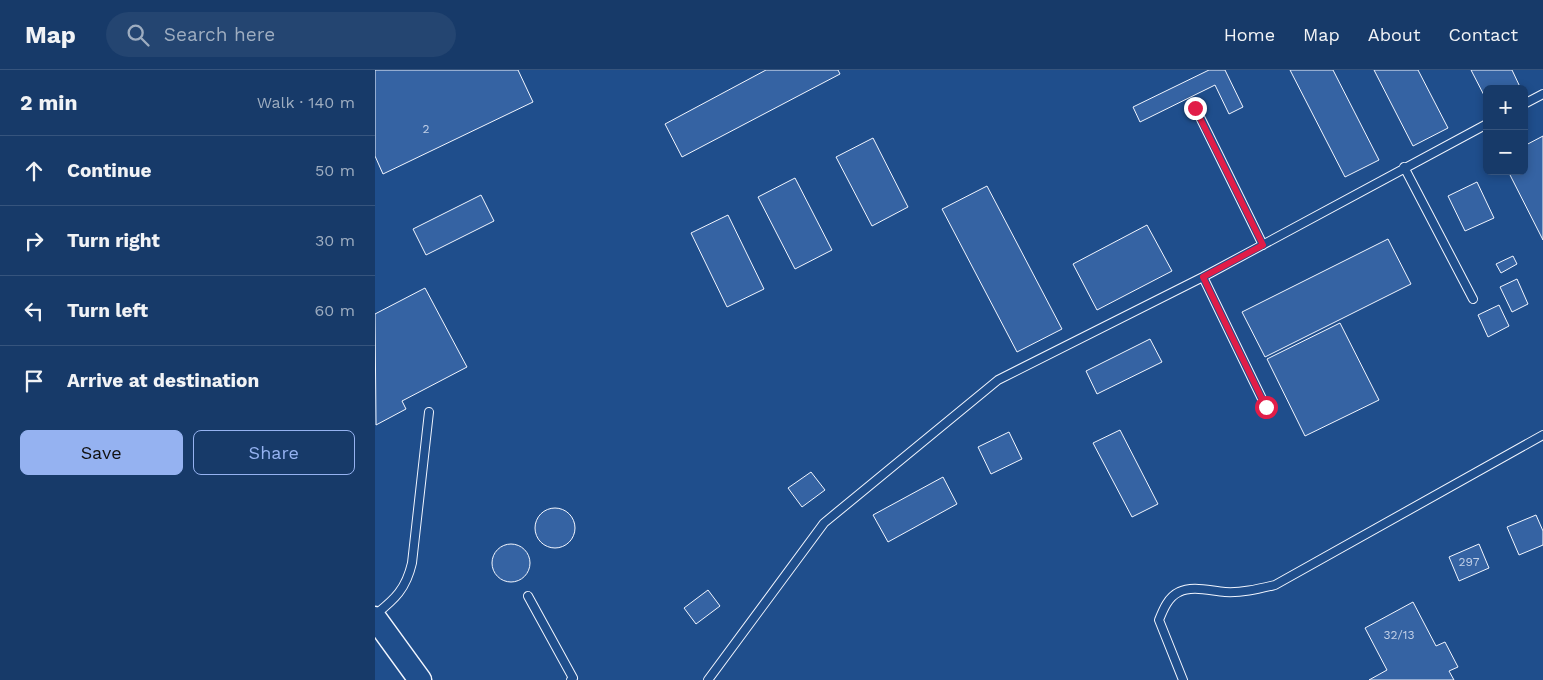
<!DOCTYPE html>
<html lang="en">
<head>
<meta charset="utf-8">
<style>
	:root { --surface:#173a69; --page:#244571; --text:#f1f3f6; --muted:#9eadc0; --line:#36547d; --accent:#95b2f1 }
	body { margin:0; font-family:"Work Sans",sans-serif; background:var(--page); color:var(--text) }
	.controls { position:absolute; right:15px; top:15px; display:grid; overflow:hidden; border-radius:8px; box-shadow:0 2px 8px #0003 }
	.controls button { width:45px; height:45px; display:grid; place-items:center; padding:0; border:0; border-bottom:1px solid var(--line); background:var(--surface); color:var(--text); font:25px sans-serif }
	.stop { position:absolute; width:15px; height:15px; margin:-11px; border:4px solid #e11d48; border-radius:50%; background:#fff }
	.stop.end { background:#e11d48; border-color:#fff; box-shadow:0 1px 5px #0008 }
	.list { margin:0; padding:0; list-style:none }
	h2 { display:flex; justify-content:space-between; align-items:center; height:65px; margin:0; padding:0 20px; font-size:21px }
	h2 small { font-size:16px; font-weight:400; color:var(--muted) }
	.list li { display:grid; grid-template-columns:32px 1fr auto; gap:15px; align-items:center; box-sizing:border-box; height:70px; padding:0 20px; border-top:1px solid var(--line) }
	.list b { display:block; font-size:19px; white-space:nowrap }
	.list em { font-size:16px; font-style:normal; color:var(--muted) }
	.actions { display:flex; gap:10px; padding:15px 20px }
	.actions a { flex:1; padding:11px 0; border:1px solid var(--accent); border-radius:8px; text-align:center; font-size:18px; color:var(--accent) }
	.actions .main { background:var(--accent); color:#111 }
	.icon { flex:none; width:28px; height:28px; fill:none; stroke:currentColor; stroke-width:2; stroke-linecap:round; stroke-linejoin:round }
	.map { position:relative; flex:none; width:1168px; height:610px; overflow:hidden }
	header { display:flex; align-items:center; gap:30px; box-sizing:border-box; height:70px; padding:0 25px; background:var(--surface); border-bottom:1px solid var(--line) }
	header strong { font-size:24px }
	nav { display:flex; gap:28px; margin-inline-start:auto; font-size:18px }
	.search { width:350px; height:45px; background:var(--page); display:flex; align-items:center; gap:12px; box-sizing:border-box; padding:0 18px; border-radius:28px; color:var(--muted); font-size:19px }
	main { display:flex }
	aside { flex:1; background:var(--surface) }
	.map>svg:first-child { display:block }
</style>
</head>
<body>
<header>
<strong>Map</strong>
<div class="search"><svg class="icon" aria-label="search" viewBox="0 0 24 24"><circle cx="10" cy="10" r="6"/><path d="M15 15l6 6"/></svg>Search here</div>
<nav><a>Home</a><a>Map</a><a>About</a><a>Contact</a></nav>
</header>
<main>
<aside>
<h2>2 min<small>Walk · 140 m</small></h2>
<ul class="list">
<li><svg class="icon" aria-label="ahead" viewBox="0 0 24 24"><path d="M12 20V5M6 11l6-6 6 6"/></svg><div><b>Continue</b></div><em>50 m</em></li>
<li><svg class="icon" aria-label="right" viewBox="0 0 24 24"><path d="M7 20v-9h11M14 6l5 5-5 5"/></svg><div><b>Turn right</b></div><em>30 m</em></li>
<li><svg class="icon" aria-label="left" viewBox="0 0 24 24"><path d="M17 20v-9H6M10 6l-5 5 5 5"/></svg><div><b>Turn left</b></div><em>60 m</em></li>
<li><svg class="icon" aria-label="arrive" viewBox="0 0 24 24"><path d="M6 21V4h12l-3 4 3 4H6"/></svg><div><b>Arrive at destination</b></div></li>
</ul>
<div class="actions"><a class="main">Save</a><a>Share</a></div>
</aside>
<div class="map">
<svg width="1168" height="610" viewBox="0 0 1168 610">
	<rect width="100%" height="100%" fill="#1f4e8c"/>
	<path fill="#3563a3" stroke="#f2f6ff" d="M 0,0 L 143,0 L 158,32 L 8,104 L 0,86 Z
		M 391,0 L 463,0 L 465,4 L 307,87 L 290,54 Z
		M 834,0 L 850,0 L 868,37 L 854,44 L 840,15 L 765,52 L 758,37 Z
		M 915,0 L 958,0 L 1004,90 L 970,107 Z
		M 999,0 L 1043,0 L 1073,58 L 1038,76 Z
		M 1096,0 L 1137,0 L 1146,19 L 1112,19 L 1112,31 Z
		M 1168,66 L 1168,170 L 1133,101 L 1149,101 L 1149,76 Z
		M 498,68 L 533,137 L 497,156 L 461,87 Z
		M 420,108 L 457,180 L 420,199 L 383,127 Z
		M 1102,112 L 1119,148 L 1090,161 L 1073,126 Z
		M 612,116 L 687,259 L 642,282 L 567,139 Z
		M 106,125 L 119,151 L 51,185 L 38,159 Z
		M 353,145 L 389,219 L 352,237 L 316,163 Z
		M 772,155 L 797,201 L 722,240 L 698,194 Z
		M 1013,169 L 1036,214 L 890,287 L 867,242 Z
		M 1138,186 L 1142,194 L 1126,203 L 1121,194 Z
		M 1142,209 L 1153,234 L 1137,242 L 1125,217 Z
		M 50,218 L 92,297 L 27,331 L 31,339 L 1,355 L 0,244 Z
		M 1124,235 L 1134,256 L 1113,267 L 1103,245 Z
		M 965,253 L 1004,330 L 930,366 L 892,289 Z
		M 775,269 L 787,292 L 722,324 L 711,301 Z
		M 745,360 L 783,434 L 757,447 L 718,373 Z
		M 634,362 L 647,389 L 616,404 L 603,377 Z
		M 436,402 L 450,420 L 427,437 L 413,418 Z
		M 568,407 L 582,434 L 513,472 L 498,445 Z
		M160 458a20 20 0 1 1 40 0a20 20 0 1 1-40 0Z
		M 1161,445 L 1168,461 L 1168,475 L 1144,485 L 1132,457 Z
		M117 493a19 19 0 1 1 38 0a19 19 0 1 1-38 0Z
		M 1104,474 L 1114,498 L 1084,511 L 1074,487 Z
		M 333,520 L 345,536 L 321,554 L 309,538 Z
		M 1038,532 L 1061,576 L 1070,572 L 1083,597 L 1074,601 L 1079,610 L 994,610 L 1012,600 L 990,558 Z"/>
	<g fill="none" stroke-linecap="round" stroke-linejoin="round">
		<g stroke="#f2f6ff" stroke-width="10">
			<path id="service" d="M 1149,34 L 1168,24
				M 821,39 L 888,175
				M 1029,97 L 1098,229
				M 828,207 L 891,337
				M 153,526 L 198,608 L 196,610
				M 0,545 C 20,529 31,519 37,493 L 54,342
				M 333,610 L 449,453 L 623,310 L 828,207 L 1112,54
				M 808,610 L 784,550 C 788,540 793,527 804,522 C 817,515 836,521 850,522 C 867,523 883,519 900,515 L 1168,365"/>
		</g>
		<g stroke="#f2f6ff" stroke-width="25">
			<path id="secondary" d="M 0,548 L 45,610"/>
		</g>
		<use href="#service" stroke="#1f4e8c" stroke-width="8"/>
		<use href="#secondary" stroke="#1f4e8c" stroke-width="22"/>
	</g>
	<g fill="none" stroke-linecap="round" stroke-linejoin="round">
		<path stroke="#e11d48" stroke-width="6" d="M 820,38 L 888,175 L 828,207 L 891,337"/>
	</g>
	<g text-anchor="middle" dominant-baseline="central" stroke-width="4" stroke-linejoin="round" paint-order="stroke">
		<g font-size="12" fill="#c3d1e8">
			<text x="51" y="59">2</text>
			<text x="1094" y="492">297</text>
			<text x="1024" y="565">32/13</text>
		</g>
	</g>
</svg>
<div class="controls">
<button>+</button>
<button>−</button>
</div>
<div class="stop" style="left:891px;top:337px"></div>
<div class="stop end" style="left:820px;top:38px"></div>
</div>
</main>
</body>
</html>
